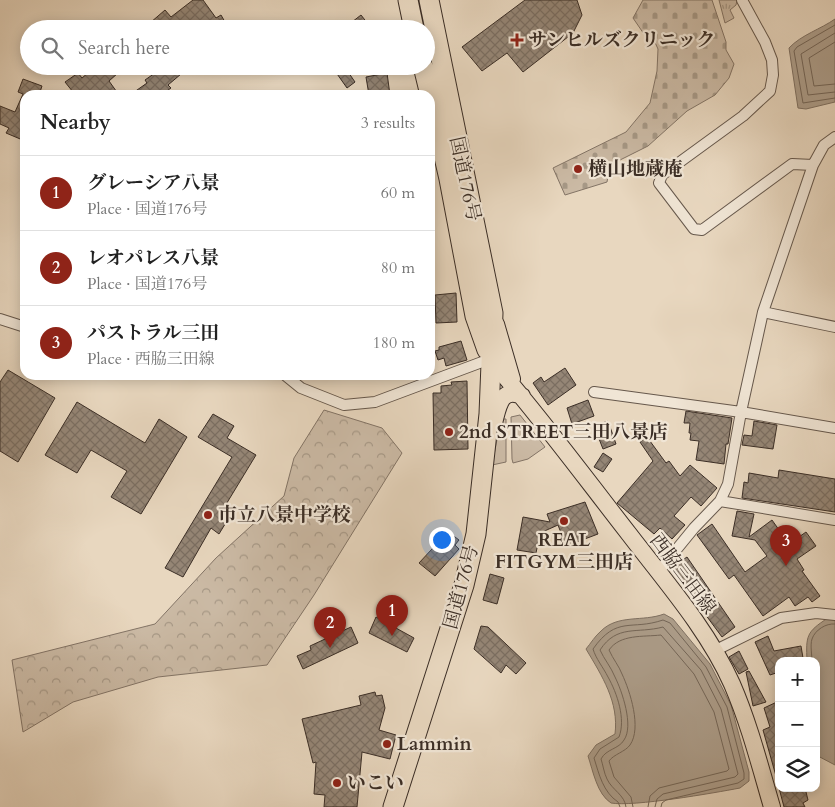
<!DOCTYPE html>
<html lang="en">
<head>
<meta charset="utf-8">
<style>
	:root { --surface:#fff; --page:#f6f6f6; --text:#222; --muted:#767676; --line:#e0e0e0; --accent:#8f2418 }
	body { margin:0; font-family:Cardo,"Noto Serif JP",serif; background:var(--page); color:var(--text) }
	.controls { position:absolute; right:15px; bottom:15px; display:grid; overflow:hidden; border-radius:10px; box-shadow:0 2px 12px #0003 }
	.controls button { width:45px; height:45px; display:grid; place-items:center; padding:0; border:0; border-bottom:1px solid var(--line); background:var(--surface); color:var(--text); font:25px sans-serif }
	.you { position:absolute; left:441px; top:539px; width:18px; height:18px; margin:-12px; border:4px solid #fff; border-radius:50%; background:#1a73e8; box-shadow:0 0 0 8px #1a73e833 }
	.badge { display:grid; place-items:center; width:32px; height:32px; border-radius:50%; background:var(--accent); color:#fff; font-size:16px; font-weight:700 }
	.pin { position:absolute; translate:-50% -41px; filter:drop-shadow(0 1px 2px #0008) }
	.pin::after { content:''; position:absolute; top:26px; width:18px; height:15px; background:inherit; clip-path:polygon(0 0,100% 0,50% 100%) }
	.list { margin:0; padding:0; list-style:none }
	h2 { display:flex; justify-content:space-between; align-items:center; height:65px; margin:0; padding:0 20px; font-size:21px }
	h2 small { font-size:16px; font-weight:400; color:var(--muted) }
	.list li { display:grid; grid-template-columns:32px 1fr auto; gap:15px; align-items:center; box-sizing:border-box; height:75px; padding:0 20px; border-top:1px solid var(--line) }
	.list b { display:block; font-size:19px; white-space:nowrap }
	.list p { margin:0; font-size:16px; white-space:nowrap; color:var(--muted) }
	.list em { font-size:16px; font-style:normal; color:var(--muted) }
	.icon { flex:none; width:28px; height:28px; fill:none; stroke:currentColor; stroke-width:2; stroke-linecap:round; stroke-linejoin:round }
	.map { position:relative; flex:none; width:835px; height:807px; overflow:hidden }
	.search { position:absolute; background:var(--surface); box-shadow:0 2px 12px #0003; left:20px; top:20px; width:415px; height:55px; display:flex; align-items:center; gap:12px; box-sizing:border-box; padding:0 18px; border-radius:28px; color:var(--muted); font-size:19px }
	.panel { position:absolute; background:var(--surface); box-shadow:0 2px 12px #0003; left:20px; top:90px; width:415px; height:290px; border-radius:15px }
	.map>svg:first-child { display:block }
</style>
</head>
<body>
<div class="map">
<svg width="835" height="807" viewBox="0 0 835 807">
	<defs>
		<pattern id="forest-crowns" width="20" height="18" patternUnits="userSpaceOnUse" patternTransform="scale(1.25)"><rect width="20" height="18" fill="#cbbaa5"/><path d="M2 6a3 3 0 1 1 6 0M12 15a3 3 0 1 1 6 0" fill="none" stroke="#a69886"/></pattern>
		<pattern id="cemetery-stones" width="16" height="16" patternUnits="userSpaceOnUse" patternTransform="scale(1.25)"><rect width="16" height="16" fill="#cbbaa5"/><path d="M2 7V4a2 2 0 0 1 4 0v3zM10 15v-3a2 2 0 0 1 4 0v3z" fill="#a69886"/></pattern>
		<pattern id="park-tufts" width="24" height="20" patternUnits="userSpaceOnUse" patternTransform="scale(1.25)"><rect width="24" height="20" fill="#cbbaa5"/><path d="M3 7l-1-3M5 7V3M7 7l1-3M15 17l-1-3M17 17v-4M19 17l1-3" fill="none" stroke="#a69886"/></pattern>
		<pattern id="building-cross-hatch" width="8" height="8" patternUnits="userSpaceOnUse" patternTransform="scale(1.25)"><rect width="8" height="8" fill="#958676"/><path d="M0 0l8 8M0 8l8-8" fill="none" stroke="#7b6e61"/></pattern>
	</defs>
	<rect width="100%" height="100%" fill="#e8d7bf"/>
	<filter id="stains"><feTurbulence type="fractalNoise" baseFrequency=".004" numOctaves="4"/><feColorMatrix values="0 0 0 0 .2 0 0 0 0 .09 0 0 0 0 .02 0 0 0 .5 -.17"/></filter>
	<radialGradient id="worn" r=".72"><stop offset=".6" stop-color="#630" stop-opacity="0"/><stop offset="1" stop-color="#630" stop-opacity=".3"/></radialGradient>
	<path fill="#cbbaa5" stroke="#837466" d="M 520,415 L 545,447 L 528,459 L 513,463 L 512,459 L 511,417 Z
		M 501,419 L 506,419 L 506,462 L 492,465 Z"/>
	<path fill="url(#forest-crowns)" stroke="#837466" d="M 324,410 L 382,428 L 402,453 L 314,595 L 267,665 L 158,677 L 73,702 L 23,732 L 12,660 L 155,624 L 216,558 L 284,496 L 294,458 Z"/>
	<path fill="url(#cemetery-stones)" stroke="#837466" d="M 643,0 L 712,0 L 726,42 L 726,50 L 734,64 L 729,78 L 715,95 L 687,111 L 648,146 L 610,165 L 607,182 L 565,195 L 553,168 L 626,132 L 650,103 L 657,71 L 658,49 L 653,38 L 646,37 L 633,18 Z"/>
	<path fill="url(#park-tufts)" stroke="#837466" d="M 719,0 L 737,0 L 736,5 L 730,10 L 734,18 L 725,23 Z"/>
	<path fill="#ad9e8b" stroke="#7f7163" d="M 835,19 L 835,102 L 806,109 L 798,108 L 789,48 C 801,35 821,29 835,19 Z
		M 664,614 L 673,619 L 710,664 L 731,705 L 749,772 L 749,781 L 740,788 C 714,793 633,807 611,803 C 597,794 593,771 588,756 L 596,745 L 615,734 C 619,702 602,676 586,649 C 591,643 595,636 601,631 C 618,614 643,622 664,614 Z
		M 828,618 L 835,619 L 835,765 L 816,755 L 816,661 L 807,661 C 806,636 806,632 828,618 Z"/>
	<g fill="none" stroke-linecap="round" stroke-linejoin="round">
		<path stroke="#746658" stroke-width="1" d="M 835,25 L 797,47 L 794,51 L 803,103 L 835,98
			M 835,33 L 801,54 L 808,95 L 835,92
			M 835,42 L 809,58 L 814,86 L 835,84
			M 812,661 C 812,655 810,645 812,639 C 815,630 826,623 835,624
			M 620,807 L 618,802 C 603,792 599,774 594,758 L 600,749 L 619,737 C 626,719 617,693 608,677 C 603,667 596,659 593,649 C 617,615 631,631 663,620 L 670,623 L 706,667 L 727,707 L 744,773 L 744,779 L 738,783 L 666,800 L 662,803 L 661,807
			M 626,807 C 625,795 612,790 607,779 C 604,773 603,765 601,759 C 606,749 619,749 624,740 C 634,726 622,691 615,677 C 611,667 604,659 600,650 C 617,624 637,634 663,627 L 701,670 L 721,709 L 738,774 L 735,777 L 663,794 L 657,799 L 655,807
			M 633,807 L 631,797 L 614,777 L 609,761 C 614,754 625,752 630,745 C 642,728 630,691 622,674 C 619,666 613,659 609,650 C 620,634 643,637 661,635 L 694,674 L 714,712 L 729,769 L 727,771 L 659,788 L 650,796 L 648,807"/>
	</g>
	<path fill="url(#building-cross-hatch)" stroke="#3b2e26" d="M 193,0 L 203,0 L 216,18 L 221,15 L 229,29 L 143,29 L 165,10 L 171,17 Z
		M 525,0 L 577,0 L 582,15 L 573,33 L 523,72 L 507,53 L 482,71 L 462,47 Z
		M 361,15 L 372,29 L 343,29 Z
		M 96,66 L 126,66 L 109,81 L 119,95 L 78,95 L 74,90 L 73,92 L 65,82 L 78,73 L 82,78 Z
		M 165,66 L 175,66 L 181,74 L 168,85 L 171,88 L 161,95 L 130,95 L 147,83 L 145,80 Z
		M 342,66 L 344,66 L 355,82 L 347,88 L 335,71 Z
		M 387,73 L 390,95 L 369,95 L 366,77 Z
		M 23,79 L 42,86 L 39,95 L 25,95 L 25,141 L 6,133 L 9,128 L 0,124 L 0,106 L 15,112 L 23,94 L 18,92 Z
		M 456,293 L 457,322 L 436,323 L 435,295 Z
		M 461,341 L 467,360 L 446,366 L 444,358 L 438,360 L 435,351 L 439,350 L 439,347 Z
		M 565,368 L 576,385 L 548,405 L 533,383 L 541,377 L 544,382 Z
		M 8,370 L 55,398 L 18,462 L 0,451 L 0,382 Z
		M 467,381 L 468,449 L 434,450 L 433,393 L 441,393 L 441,386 L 452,385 L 451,382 Z
		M 588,400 L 594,416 L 572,424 L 567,408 Z
		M 77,402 L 145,443 L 159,419 L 187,437 L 141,514 L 111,497 L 127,471 L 91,450 L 77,473 L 45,455 Z
		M 686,411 L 732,418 L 728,444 L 726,444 L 724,464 L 696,460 L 699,441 L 690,440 L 691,433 L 689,433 L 690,423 L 684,423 Z
		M 213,414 L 234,426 L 227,438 L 256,455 L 222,511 L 230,516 L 219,534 L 211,528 L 183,577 L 165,568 L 232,457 L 198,437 Z
		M 608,421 L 616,444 L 603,449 L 594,426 Z
		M 754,421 L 777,425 L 773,449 L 742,445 L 744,435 L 752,436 Z
		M 647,437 L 666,463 L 669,461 L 680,476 L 690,465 L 717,488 L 701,506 L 691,497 L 674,516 L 685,525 L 672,539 L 660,528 L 654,534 L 617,503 L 653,461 L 640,442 Z
		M 603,453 L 612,459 L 603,472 L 594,467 Z
		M 779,470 L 835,479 L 835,512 L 742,498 L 744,482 L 748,483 L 749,473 L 778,478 Z
		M 585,502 L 598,534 L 566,546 L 558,525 L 540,533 L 536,553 L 517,550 L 523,517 L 550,522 L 547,514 Z
		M 737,511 L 754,514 L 749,537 L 772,520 L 789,544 L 806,532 L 816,546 L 797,559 L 804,570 L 802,571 L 820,596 L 812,602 L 808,597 L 795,606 L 789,597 L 763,616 L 734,575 L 729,579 L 697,535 L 712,524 L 745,572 L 767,556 L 755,540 L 732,536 Z
		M 451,534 L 459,540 L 455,545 L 459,549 L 435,576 L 419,563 L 444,536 L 447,538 Z
		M 687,557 L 735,627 L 722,637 L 671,568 Z
		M 490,574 L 504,578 L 497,604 L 483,600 Z
		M 376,617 L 414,638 L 407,652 L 369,633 Z
		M 481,626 L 488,627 L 526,663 L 516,674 L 506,665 L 501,673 L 474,649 Z
		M 351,627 L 358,643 L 303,669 L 297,656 L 311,650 L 310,646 Z
		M 768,636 L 774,651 L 801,646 L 803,658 L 779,661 L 777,663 L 779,672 L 770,675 L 755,642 Z
		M 739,651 L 748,669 L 739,674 L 729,657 Z
		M 749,671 L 766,702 L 753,706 L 746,672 Z
		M 375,692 L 376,696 L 382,695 L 385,708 L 379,730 L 396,735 L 390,759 L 362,752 L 357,807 L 324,807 L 325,795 L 314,794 L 316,762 L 313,763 L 302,719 L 361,705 L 359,696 Z
		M 779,701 L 779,776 L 776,776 L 763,730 L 770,727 L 764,708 Z
		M 779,788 L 805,788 L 808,800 L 803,803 L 805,807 L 784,807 Z"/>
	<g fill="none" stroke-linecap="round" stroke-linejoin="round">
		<g stroke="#66584c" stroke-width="12">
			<path id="street" d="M 742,0 L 765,42 L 772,60 L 773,75 L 770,91 L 743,116 L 662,175 L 659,183 L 694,229 L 702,230 L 792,164 L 813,165
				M 763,312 L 835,327
				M 0,319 L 25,327
				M 285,375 L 301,388 L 344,405 L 375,402 L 490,359
				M 594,392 L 741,412 L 835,428
				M 720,501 L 835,520
				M 658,572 L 694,528 L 720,501 L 728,484 L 741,412 L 763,312 L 813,165 L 824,145 L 835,137
				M 714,651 L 781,618 L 816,613 L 835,615"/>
		</g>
		<g stroke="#3b2e26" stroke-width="18">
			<path id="primary" d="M 496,324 L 512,379
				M 490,359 C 539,415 583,475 629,534 C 665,581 708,630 732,684 C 749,723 760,766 772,807
				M 494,423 C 498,409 500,386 522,396"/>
		</g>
		<g stroke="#3b2e26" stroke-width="21">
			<path id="highway" d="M 408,0 L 414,29
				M 423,66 L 430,95
				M 430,96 L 449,179 L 475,316 L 487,350
				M 393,807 L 464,585 L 476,534 L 489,414 L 493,313 L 429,0"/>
		</g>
		<use href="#street" stroke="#f0e5d5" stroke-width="10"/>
		<use href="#primary" stroke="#e8d7bf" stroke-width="16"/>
		<use href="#highway" stroke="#e8d7bf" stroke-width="19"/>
	</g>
	<g fill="#8f2418" stroke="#f0e5d5" stroke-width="2">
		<path d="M514.5 32.5h5v5h5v5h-5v5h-5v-5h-5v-5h5z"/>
		<circle cx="578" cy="169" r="5"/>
		<circle cx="449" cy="432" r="5"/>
		<circle cx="208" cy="515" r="5"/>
		<circle cx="564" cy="521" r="5"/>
		<circle cx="387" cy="744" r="5"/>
		<circle cx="337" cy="783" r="5"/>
	</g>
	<g text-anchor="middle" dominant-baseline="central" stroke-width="4.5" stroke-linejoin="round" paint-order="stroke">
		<g font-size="19" font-weight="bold" fill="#3b2e26" stroke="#f0e5d5" text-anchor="start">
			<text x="528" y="40">サンヒルズクリニック</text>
			<text x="588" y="169">横山地蔵庵</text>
			<text x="459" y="432">2nd STREET三田八景店</text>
			<text x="218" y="515">市立八景中学校</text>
			<text x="564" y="540" text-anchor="middle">REAL<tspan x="564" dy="22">FITGYM三田店</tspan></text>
			<text x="397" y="744">Lammin</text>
			<text x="347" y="783">いこい</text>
		</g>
		<g font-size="19" fill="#3b2e26" stroke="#f0e5d5">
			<text transform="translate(465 179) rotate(78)">国道176号</text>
			<text transform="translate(683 574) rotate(53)">西脇三田線</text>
			<text transform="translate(461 587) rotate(-75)">国道176号</text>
		</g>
	</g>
	<rect width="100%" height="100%" filter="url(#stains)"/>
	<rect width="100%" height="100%" fill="url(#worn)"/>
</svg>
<div class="controls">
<button>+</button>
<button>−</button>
<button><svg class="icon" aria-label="layers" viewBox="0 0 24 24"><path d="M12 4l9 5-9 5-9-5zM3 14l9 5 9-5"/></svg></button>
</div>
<div class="you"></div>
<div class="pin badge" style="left:392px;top:636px">1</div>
<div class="pin badge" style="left:330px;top:648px">2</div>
<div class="pin badge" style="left:786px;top:566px">3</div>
<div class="search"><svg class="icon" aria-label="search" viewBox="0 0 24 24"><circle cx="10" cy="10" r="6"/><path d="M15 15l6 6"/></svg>Search here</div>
<section class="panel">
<h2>Nearby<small>3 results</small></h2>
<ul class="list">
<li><span class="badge">1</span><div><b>グレーシア八景</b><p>Place · 国道176号</p></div><em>60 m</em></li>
<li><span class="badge">2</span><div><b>レオパレス八景</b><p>Place · 国道176号</p></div><em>80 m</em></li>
<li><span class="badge">3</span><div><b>パストラル三田</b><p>Place · 西脇三田線</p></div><em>180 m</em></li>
</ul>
</section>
</div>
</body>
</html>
